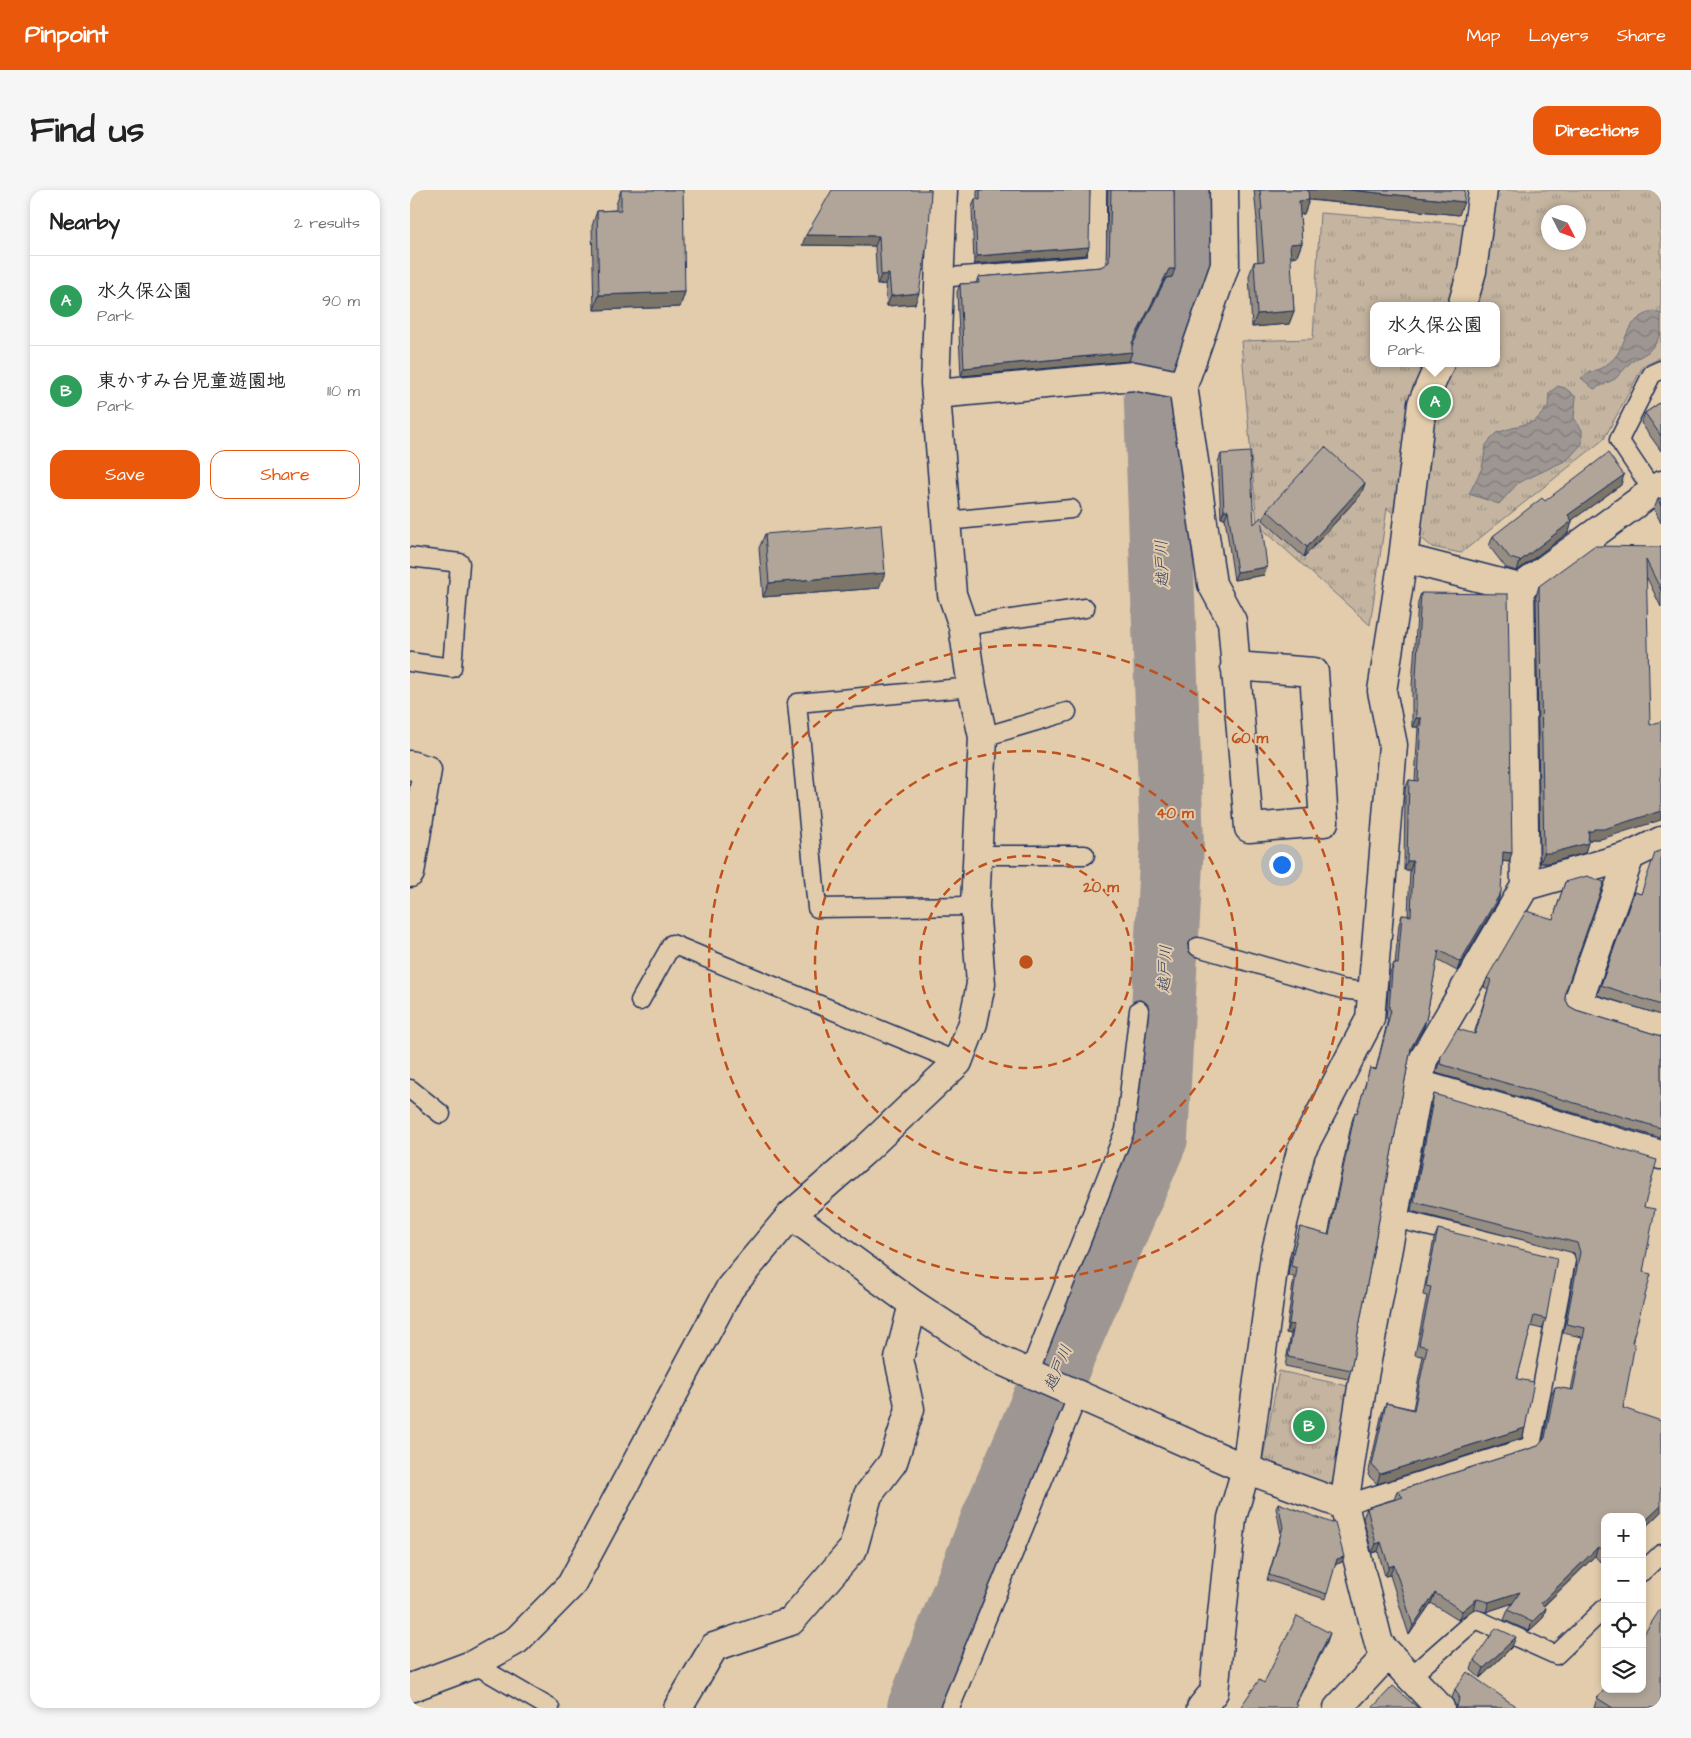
<!DOCTYPE html>
<html lang="en">
<head>
<meta charset="utf-8">
<style>
	:root { --surface:#fff; --page:#f6f6f6; --text:#222; --muted:#767676; --line:#e0e0e0; --accent:#ea580c }
	body { margin:0; font-family:"Architects Daughter","Klee One",sans-serif; background:var(--page); color:var(--text) }
	.controls { position:absolute; right:15px; bottom:15px; display:grid; overflow:hidden; border-radius:10px; box-shadow:0 2px 8px #0003 }
	.controls button { width:45px; height:45px; display:grid; place-items:center; padding:0; border:0; border-bottom:1px solid var(--line); background:var(--surface); color:var(--text); font:25px sans-serif }
	.compass { position:absolute; left:1131px; top:15px; width:45px; height:45px; border-radius:50%; background:var(--surface); box-shadow:0 2px 8px #0003; rotate:132deg }
	.you { position:absolute; left:871px; top:674px; width:18px; height:18px; margin:-12px; border:4px solid #fff; border-radius:50%; background:#1a73e8; box-shadow:0 0 0 8px #1a73e833 }
	.badge { display:grid; place-items:center; width:32px; height:32px; border-radius:50%; background:var(--accent); color:#fff; font-size:16px; font-weight:700 }
	.pin { position:absolute; translate:-50% -50%; border:2px solid #fff; box-shadow:0 1px 5px #0006 }
	.popup { position:absolute; left:960px; top:112px; width:130px; height:65px; box-sizing:border-box; display:grid; place-content:center; border-radius:10px; background:var(--surface); filter:drop-shadow(0 1px 4px #0005); font-size:16px; white-space:nowrap; color:var(--muted) }
	.popup b { font-size:19px; color:var(--text) }
	.popup::after { content:''; position:absolute; left:50%; top:100%; margin-left:-10px; border:10px solid transparent; border-top-color:var(--surface) }
	.list { margin:0; padding:0; list-style:none }
	h2 { display:flex; justify-content:space-between; align-items:center; height:65px; margin:0; padding:0 20px; font-size:21px }
	h2 small { font-size:16px; font-weight:400; color:var(--muted) }
	.list li { display:grid; grid-template-columns:32px 1fr auto; gap:15px; align-items:center; box-sizing:border-box; height:90px; padding:0 20px; border-top:1px solid var(--line) }
	.list b { display:block; font-size:19px; white-space:nowrap }
	.list p { margin:0; font-size:16px; white-space:nowrap; color:var(--muted) }
	.list em { font-size:16px; font-style:normal; color:var(--muted) }
	.actions { display:flex; gap:10px; padding:15px 20px }
	.actions a { flex:1; padding:11px 0; border:1px solid var(--accent); border-radius:15px; text-align:center; font-size:18px; color:var(--accent) }
	.actions .main { background:var(--accent); color:#fff }
	.icon { flex:none; width:28px; height:28px; fill:none; stroke:currentColor; stroke-width:2; stroke-linecap:round; stroke-linejoin:round }
	.map { position:relative; flex:none; width:1251px; height:1518px; overflow:hidden; border-radius:15px }
	header { display:flex; align-items:center; gap:30px; box-sizing:border-box; height:70px; padding:0 25px; background:var(--accent); color:#fff }
	header strong { font-size:24px }
	nav { display:flex; gap:28px; margin-inline-start:auto; font-size:18px }
	.intro { display:flex; align-items:center; justify-content:space-between; box-sizing:border-box; height:120px; padding:0 30px }
	h1 { margin:0; font-size:35px }
	.button { padding:12px 22px; border-radius:15px; background:var(--accent); color:#fff; font-size:18px; font-weight:700 }
	main { display:flex; gap:30px; padding:0 30px }
	aside { flex:1; background:var(--surface); border-radius:15px; box-shadow:0 2px 8px #0003 }
	.map>svg:first-child { display:block }
</style>
</head>
<body>
<header>
<strong>Pinpoint</strong>
<nav><a>Map</a><a>Layers</a><a>Share</a></nav>
</header>
<div class="intro"><h1>Find us</h1><a class="button">Directions</a></div>
<main>
<aside>
<h2>Nearby<small>2 results</small></h2>
<ul class="list">
<li><span class="badge" style="background:#2e9e5b">A</span><div><b>水久保公園</b><p>Park</p></div><em>90 m</em></li>
<li><span class="badge" style="background:#2e9e5b">B</span><div><b>東かすみ台児童遊園地</b><p>Park</p></div><em>110 m</em></li>
</ul>
<div class="actions"><a class="main">Save</a><a>Share</a></div>
</aside>
<div class="map">
<svg width="1251" height="1518" viewBox="0 0 1251 1518">
	<defs>
		<pattern id="grass-tufts" width="24" height="20" patternUnits="userSpaceOnUse" patternTransform="scale(1.25)"><rect width="24" height="20" fill="#c5b5a0"/><path d="M3 7l-1-3M5 7V3M7 7l1-3M15 17l-1-3M17 17v-4M19 17l1-3" fill="none" stroke="#9f9486"/></pattern>
		<pattern id="water-waves" width="16" height="10" patternUnits="userSpaceOnUse" patternTransform="scale(1.25)"><rect width="16" height="10" fill="#9e9692"/><path d="M0 5q4-4 8 0t8 0" fill="none" stroke="#807b7a"/></pattern>
	</defs>
	<rect width="100%" height="100%" fill="#e2ccac"/>
	<filter id="ink" filterUnits="userSpaceOnUse"><feTurbulence type="fractalNoise" baseFrequency=".02" numOctaves="2"/><feDisplacementMap in="SourceGraphic" scale="10" xChannelSelector="R" yChannelSelector="G"/><feConvolveMatrix kernelMatrix="1 2 1 2 8 2 1 2 1" color-interpolation-filters="sRGB"/></filter>
	<g filter="url(#ink)">
		<path fill="url(#grass-tufts)" stroke="#70727f" fill-rule="evenodd" d="M 1073,0 L 1251,0 L 1251,168 L 1233,176 L 1194,249 L 1051,363 L 1022,357 L 977,318 L 960,435 L 847,334 L 831,151 L 903,149 L 910,23 L 1068,35 ZM 1138,22 L 1168,22 L 1168,52 L 1138,52 ZM 964,116 L 1086,116 L 1086,173 L 964,173 Z
			M 869,1181 L 947,1198 L 926,1302 L 852,1273 Z"/>
		<path fill="url(#water-waves)" stroke="#6a6d7d" d="M 1244,121 L 1251,124 L 1251,143 L 1246,153 L 1238,162 L 1221,172 L 1205,189 L 1184,199 L 1171,188 C 1180,181 1188,181 1196,175 C 1222,158 1207,133 1244,121 Z
			M 1148,196 L 1155,198 L 1166,207 L 1164,228 L 1172,240 L 1172,254 L 1157,270 L 1108,293 L 1089,314 L 1059,304 L 1072,278 L 1076,255 L 1086,243 L 1125,231 L 1138,217 L 1139,203 Z"/>
		<g fill="none" stroke-linecap="round" stroke-linejoin="round">
			<path stroke="#9e9692" stroke-width="64" d="M 509,1518 L 582,1332 L 746,948 L 762,654 L 745,188 L 787,77 L 787,0"/>
			<g stroke="#1b2f5e" stroke-width="21">
				<path id="lane" d="M 529,88 L 687,75 L 687,0
					M 1243,301 L 1209,250 L 1242,184 L 1251,180
					M 536,331 L 661,319
					M 0,367 L 50,373 L 42,478 L 0,472
					M 553,436 L 675,418
					M 562,497 L 387,513 L 407,718 L 565,716
					M 573,547 L 657,522
					M 567,665 L 675,665
					M 788,757 L 932,799 L 963,803
					M 230,811 L 262,754 L 548,872
					M 0,899 L 31,924
					M 619,1183 L 715,940 L 729,820
					M 934,1315 L 1121,1256 L 1156,1070 L 984,1028
					M 1232,1382 L 1251,1364
					M 64,1474 L 140,1518
					M 1000,1487 L 1066,1429 L 1146,1465 L 1195,1418
					M 540,1518 L 668,1205"/>
			</g>
			<g stroke="#1b2f5e" stroke-width="31">
				<path id="street" d="M 814,0 L 815,75 L 773,196 L 802,394 L 822,431 L 839,638 L 914,632 L 904,482 L 825,476
					M 1052,116 L 1062,81 L 1073,0
					M 526,204 L 724,186 L 773,196
					M 993,368 L 1110,398 L 1251,295
					M 0,575 L 17,580 L 0,683
					M 1220,666 L 1167,815 L 1251,840
					M 1115,696 L 1220,666 L 1251,651
					M 1008,894 L 1251,965
					M 381,1025 L 503,1114 L 585,1168 L 836,1279 L 934,1315
					M 0,1498 L 64,1474 L 107,1450 L 161,1395 L 320,1098 L 381,1025 L 453,962 L 548,872 L 563,833 L 571,794 L 565,716 L 573,547 L 562,497 L 553,436 L 542,404 L 525,193 L 533,0
					M 268,1518 L 304,1457 L 381,1431 L 443,1359 L 458,1305 L 483,1272 L 500,1219 L 489,1169 L 503,1114
					M 791,1518 L 804,1502 L 822,1328 L 836,1279 L 865,1065 L 891,961 L 960,829 L 983,555 L 972,501 L 993,368 L 1012,214 L 1030,173
					M 928,1518 L 978,1464
					M 1030,1518 L 969,1454 L 934,1315 L 952,1197 L 1013,870 L 1115,696 L 1110,398"/>
			</g>
			<use href="#lane" stroke="#e2ccac" stroke-width="18"/>
			<use href="#street" stroke="#e2ccac" stroke-width="28"/>
		</g>
		<path fill="#978e83" stroke="#1b2f5e" d="M 211,0 L 275,102 L 270,117 L 184,120 L 182,36 L 187,21 L 206,20 L 206,15 Z
			M 521,0 L 505,114 L 477,116 L 475,94 L 467,95 L 465,56 L 392,55 Z
			M 567,0 L 680,0 L 676,65 L 564,74 L 562,17 L 565,9 L 567,9 Z
			M 698,0 L 764,0 L 762,87 L 756,88 L 722,155 L 719,171 L 551,186 L 547,102 L 550,94 L 566,93 L 568,87 L 691,77 L 696,74 Z
			M 844,0 L 1055,0 L 1049,25 L 899,10 L 894,24 L 890,24 L 892,53 L 887,66 L 880,67 L 884,121 L 879,134 L 842,137 L 839,86 L 844,72 L 848,72 L 846,34 L 847,30 Z
			M 1251,212 L 1251,261 L 1231,233 L 1235,223 Z
			M 811,264 L 844,334 L 854,385 L 824,390 L 815,328 L 811,328 L 808,272 Z
			M 955,293 L 951,304 L 894,367 L 853,330 L 857,320 Z
			M 1211,295 L 1162,330 L 1162,331 L 1159,342 L 1107,381 L 1096,378 L 1079,356 L 1083,346 L 1135,311 Z
			M 1251,308 L 1251,333 L 1244,319 L 1248,309 Z
			M 355,344 L 469,398 L 353,407 L 349,358 Z
			M 1251,357 L 1251,417 L 1237,388 L 1191,649 L 1181,649 L 1180,651 L 1178,651 L 1175,663 L 1139,673 L 1130,673 L 1126,406 L 1129,396 Z
			M 1011,403 L 1099,672 L 1093,671 L 1088,711 L 1047,781 L 1027,770 L 1016,830 L 1013,839 L 1000,863 L 941,1180 L 938,1189 L 875,1176 L 881,1144 L 876,1143 L 884,1087 L 878,1085 L 880,1072 L 890,1037 L 918,1045 L 942,931 L 945,922 L 947,923 L 960,878 L 966,879 L 978,829 L 976,828 L 979,790 L 980,782 L 984,773 L 985,774 L 989,734 L 992,725 L 998,726 L 1000,680 L 994,680 L 995,599 L 999,590 L 1005,591 L 1008,537 L 1002,537 L 1002,495 L 1008,412 Z
			M 1251,660 L 1251,825 L 1187,805 L 1224,702 L 1231,704 Z
			M 1155,692 L 1156,800 L 1155,808 L 1159,816 L 1166,820 L 1251,846 L 1251,948 L 1026,883 L 1028,876 L 1031,866 L 1064,844 L 1078,799 L 1074,797 L 1077,788 L 1143,729 Z
			M 1024,904 L 1234,1017 L 1233,1082 L 1213,1218 L 1251,1322 L 1232,1340 L 1232,1327 L 1195,1327 L 1195,1367 L 1190,1372 L 1185,1366 L 1134,1416 L 1136,1418 L 1133,1428 L 1119,1441 L 1094,1430 L 1098,1420 L 1103,1413 L 1076,1422 L 1064,1419 L 1048,1430 L 1021,1413 L 999,1445 L 980,1385 L 975,1386 L 968,1361 L 962,1363 L 953,1328 L 957,1318 L 984,1310 L 987,1301 L 1128,1256 L 1133,1251 L 1141,1206 L 1145,1197 L 1161,1200 L 1172,1147 L 1153,1143 L 1166,1072 L 1164,1063 L 1001,1021 L 1021,914 Z
			M 1028,1039 L 1136,1129 L 1132,1139 L 1121,1136 L 1107,1189 L 1112,1248 L 967,1294 L 958,1285 L 972,1223 L 976,1213 L 1003,1219 L 1013,1166 L 1005,1165 L 1017,1106 L 1013,1105 L 1024,1049 Z
			M 868,1313 L 932,1372 L 925,1374 L 915,1409 L 857,1390 L 871,1343 L 866,1318 Z
			M 1102,1457 L 1070,1488 L 1061,1480 L 1064,1470 Z
			M 1045,1499 L 1108,1518 L 1045,1518 L 1045,1515 L 1042,1508 Z
			M 1232,1499 L 1251,1518 L 1184,1518 L 1187,1508 Z"/>
		<path fill="#7b746a" stroke="#1b2f5e" d="M 896,0 L 940,0 L 1054,12 L 1049,25 L 893,9 Z
			M 899,10 L 894,24 L 884,25 L 889,11 Z
			M 396,45 L 469,46 L 465,56 L 392,55 Z
			M 892,53 L 887,66 L 875,68 L 880,54 Z
			M 679,57 L 676,65 L 564,74 L 567,66 Z
			M 759,79 L 765,79 L 762,87 L 756,88 L 719,162 L 722,153 Z
			M 479,84 L 475,94 L 467,95 L 471,85 Z
			M 275,102 L 270,117 L 184,120 L 189,105 Z
			M 509,103 L 505,114 L 477,116 L 481,106 Z
			M 884,121 L 879,134 L 842,137 L 847,124 Z
			M 722,162 L 719,171 L 551,186 L 554,178 Z
			M 1214,285 L 1211,295 L 1155,335 L 1158,325 Z
			M 955,293 L 951,304 L 894,367 L 897,357 Z
			M 814,320 L 818,320 L 815,328 L 811,328 Z
			M 1162,331 L 1159,342 L 1107,381 L 1110,371 Z
			M 857,377 L 854,385 L 824,390 L 827,382 Z
			M 475,383 L 469,398 L 353,407 L 359,393 Z
			M 1006,528 L 1011,528 L 1008,537 L 1002,537 Z
			M 1251,621 L 1251,630 L 1191,649 L 1181,649 L 1180,651 L 1175,651 L 1179,641 L 1184,639 Z
			M 1178,653 L 1175,663 L 1139,673 L 1130,673 L 1134,663 Z
			M 1093,662 L 1102,663 L 1099,672 L 1090,671 Z
			M 997,671 L 1003,671 L 1000,680 L 994,680 Z
			M 1091,702 L 1088,711 L 1047,781 L 1050,772 Z
			M 1016,830 L 1013,839 L 998,867 L 1001,858 Z
			M 879,1134 L 884,1135 L 881,1144 L 876,1143 Z
			M 1115,1238 L 1112,1248 L 967,1294 L 970,1284 Z
			M 1251,1316 L 1251,1322 L 1232,1340 L 1232,1334 Z
			M 971,1352 L 968,1361 L 962,1363 L 966,1354 Z
			M 1188,1357 L 1185,1366 L 1127,1422 L 1131,1413 Z
			M 1195,1361 L 1195,1367 L 1190,1372 L 1194,1362 Z
			M 934,1367 L 932,1372 L 925,1375 L 927,1369 Z
			M 984,1375 L 980,1385 L 975,1386 L 979,1377 Z
			M 1110,1402 L 1106,1412 L 1076,1422 L 1079,1412 Z
			M 1025,1403 L 1021,1413 L 999,1445 L 1003,1436 Z
			M 1067,1409 L 1064,1419 L 1048,1430 L 1052,1421 Z
			M 1136,1418 L 1133,1428 L 1119,1441 L 1122,1432 Z
			M 920,1443 L 917,1452 L 884,1518 L 885,1514 Z
			M 1106,1447 L 1102,1457 L 1070,1488 L 1074,1478 Z"/>
		<path fill="#b0a598" stroke="#1b2f5e" d="M 211,0 L 273,0 L 275,102 L 189,105 L 187,21 L 211,20 Z
			M 422,0 L 521,0 L 519,40 L 509,103 L 481,106 L 479,84 L 471,85 L 469,46 L 396,45 Z
			M 570,0 L 680,0 L 679,57 L 567,66 L 565,9 L 570,10 Z
			M 701,0 L 764,0 L 765,79 L 759,79 L 722,153 L 722,162 L 554,178 L 550,94 L 569,93 L 568,87 L 691,77 L 699,72 Z
			M 850,0 L 898,0 L 899,10 L 889,11 L 892,53 L 880,54 L 884,121 L 847,124 L 844,72 L 854,71 L 850,21 L 852,20 Z
			M 940,0 L 1055,0 L 1054,12 Z
			M 1251,212 L 1251,246 L 1235,223 Z
			M 915,257 L 955,293 L 897,357 L 857,320 Z
			M 840,262 L 844,334 L 851,327 L 857,377 L 827,382 L 818,320 L 814,320 L 811,264 Z
			M 1198,263 L 1214,285 L 1158,325 L 1162,331 L 1110,371 L 1100,368 L 1083,346 L 1132,308 L 1135,311 Z
			M 1251,308 L 1251,316 L 1248,309 Z
			M 471,334 L 475,383 L 359,393 L 355,344 Z
			M 1184,356 L 1251,357 L 1251,400 L 1236,370 L 1240,535 L 1251,531 L 1251,621 L 1194,639 L 1184,639 L 1183,641 L 1179,641 L 1178,653 L 1142,663 L 1134,663 L 1129,396 Z
			M 1011,403 L 1098,404 L 1102,663 L 1093,662 L 1091,702 L 1050,772 L 1029,760 L 1016,830 L 1001,858 L 941,1180 L 878,1167 L 884,1135 L 879,1134 L 887,1078 L 881,1076 L 883,1063 L 890,1037 L 919,1045 L 945,922 L 947,923 L 960,878 L 966,880 L 981,820 L 979,819 L 982,781 L 984,773 L 988,774 L 992,725 L 1001,726 L 1003,671 L 997,671 L 999,590 L 1008,591 L 1011,528 L 1006,528 L 1006,486 Z
			M 1251,660 L 1251,815 L 1191,795 L 1224,702 L 1231,704 L 1245,663 Z
			M 1177,686 L 1194,692 L 1156,800 L 1155,808 L 1159,816 L 1166,820 L 1251,846 L 1251,938 L 1030,874 L 1031,866 L 1047,839 L 1065,844 L 1081,790 L 1077,788 L 1116,721 L 1143,729 L 1155,692 Z
			M 1024,904 L 1247,970 L 1234,1017 L 1245,1019 L 1233,1082 L 1241,1084 L 1222,1152 L 1225,1154 L 1213,1218 L 1251,1231 L 1251,1316 L 1232,1334 L 1232,1327 L 1195,1327 L 1195,1361 L 1194,1362 L 1188,1357 L 1131,1413 L 1136,1418 L 1122,1432 L 1098,1420 L 1110,1402 L 1079,1412 L 1067,1409 L 1052,1421 L 1025,1403 L 1003,1436 L 984,1375 L 979,1377 L 971,1352 L 966,1354 L 957,1318 L 993,1307 L 987,1301 L 1128,1256 L 1135,1248 L 1145,1197 L 1163,1200 L 1175,1138 L 1156,1134 L 1170,1062 L 1167,1053 L 1004,1012 Z
			M 1028,1039 L 1147,1068 L 1136,1129 L 1124,1126 L 1107,1189 L 1124,1192 L 1115,1238 L 970,1284 L 962,1275 L 976,1213 L 1004,1220 L 1017,1157 L 1009,1155 L 1021,1097 L 1016,1096 Z
			M 868,1313 L 922,1333 L 925,1332 L 934,1367 L 927,1369 L 917,1404 L 859,1385 L 873,1337 Z
			M 1251,1418 L 1251,1518 L 1203,1518 L 1187,1508 L 1195,1499 L 1232,1499 L 1232,1447 Z
			M 887,1426 L 920,1443 L 885,1514 L 888,1515 L 886,1518 L 830,1518 L 849,1490 L 854,1493 Z
			M 1086,1438 L 1106,1447 L 1074,1478 L 1064,1470 Z
			M 1057,1482 L 1108,1518 L 1045,1518 L 1048,1513 L 1049,1506 L 1045,1499 Z
			M 983,1496 L 1008,1518 L 962,1518 Z"/>
	</g>
	<g fill="none" stroke="#bf511c" stroke-width="2.5" stroke-dasharray="9 6">
		<circle cx="616" cy="772" r="106"/>
		<circle cx="616" cy="772" r="211"/>
		<circle cx="616" cy="772" r="317"/>
	</g>
	<g text-anchor="middle" dominant-baseline="central" stroke-width="4" stroke-linejoin="round" paint-order="stroke">
		<g font-size="16" font-style="italic" fill="#2f3e66" stroke="#e2ccac">
			<text transform="translate(752 374) rotate(-92)">越戸川</text>
			<text transform="translate(755 779) rotate(-87)">越戸川</text>
			<text transform="translate(648 1178) rotate(-67)">越戸川</text>
		</g>
	</g>
	<circle cx="616" cy="772" r="8" fill="#bf511c" stroke="#e2ccac" stroke-width="2.5"/>
	<g font-size="15" text-anchor="middle" font-weight="bold" fill="#bf511c" stroke="#e2ccac" stroke-width="4" stroke-linejoin="round" paint-order="stroke">
		<text x="840" y="553">60 m</text>
		<text x="765" y="628">40 m</text>
		<text x="691" y="702">20 m</text>
	</g>
</svg>
<div class="controls">
<button>+</button>
<button>−</button>
<button><svg class="icon" aria-label="locate" viewBox="0 0 24 24"><circle cx="12" cy="12" r="6"/><path d="M12 2v4M12 18v4M2 12h4M18 12h4"/></svg></button>
<button><svg class="icon" aria-label="layers" viewBox="0 0 24 24"><path d="M12 4l9 5-9 5-9-5zM3 14l9 5 9-5"/></svg></button>
</div>
<svg class="compass" viewBox="-18 -18 36 36"><path d="M0-13l5 13h-10z" fill="#e53935"/><path d="M0 13l5-13h-10z" fill="#767676"/></svg>
<div class="you"></div>
<div class="pin badge" style="left:1025px;top:212px;background:#2e9e5b">A</div>
<div class="popup"><b>水久保公園</b>Park</div>
<div class="pin badge" style="left:899px;top:1236px;background:#2e9e5b">B</div>
</div>
</main>
</body>
</html>
